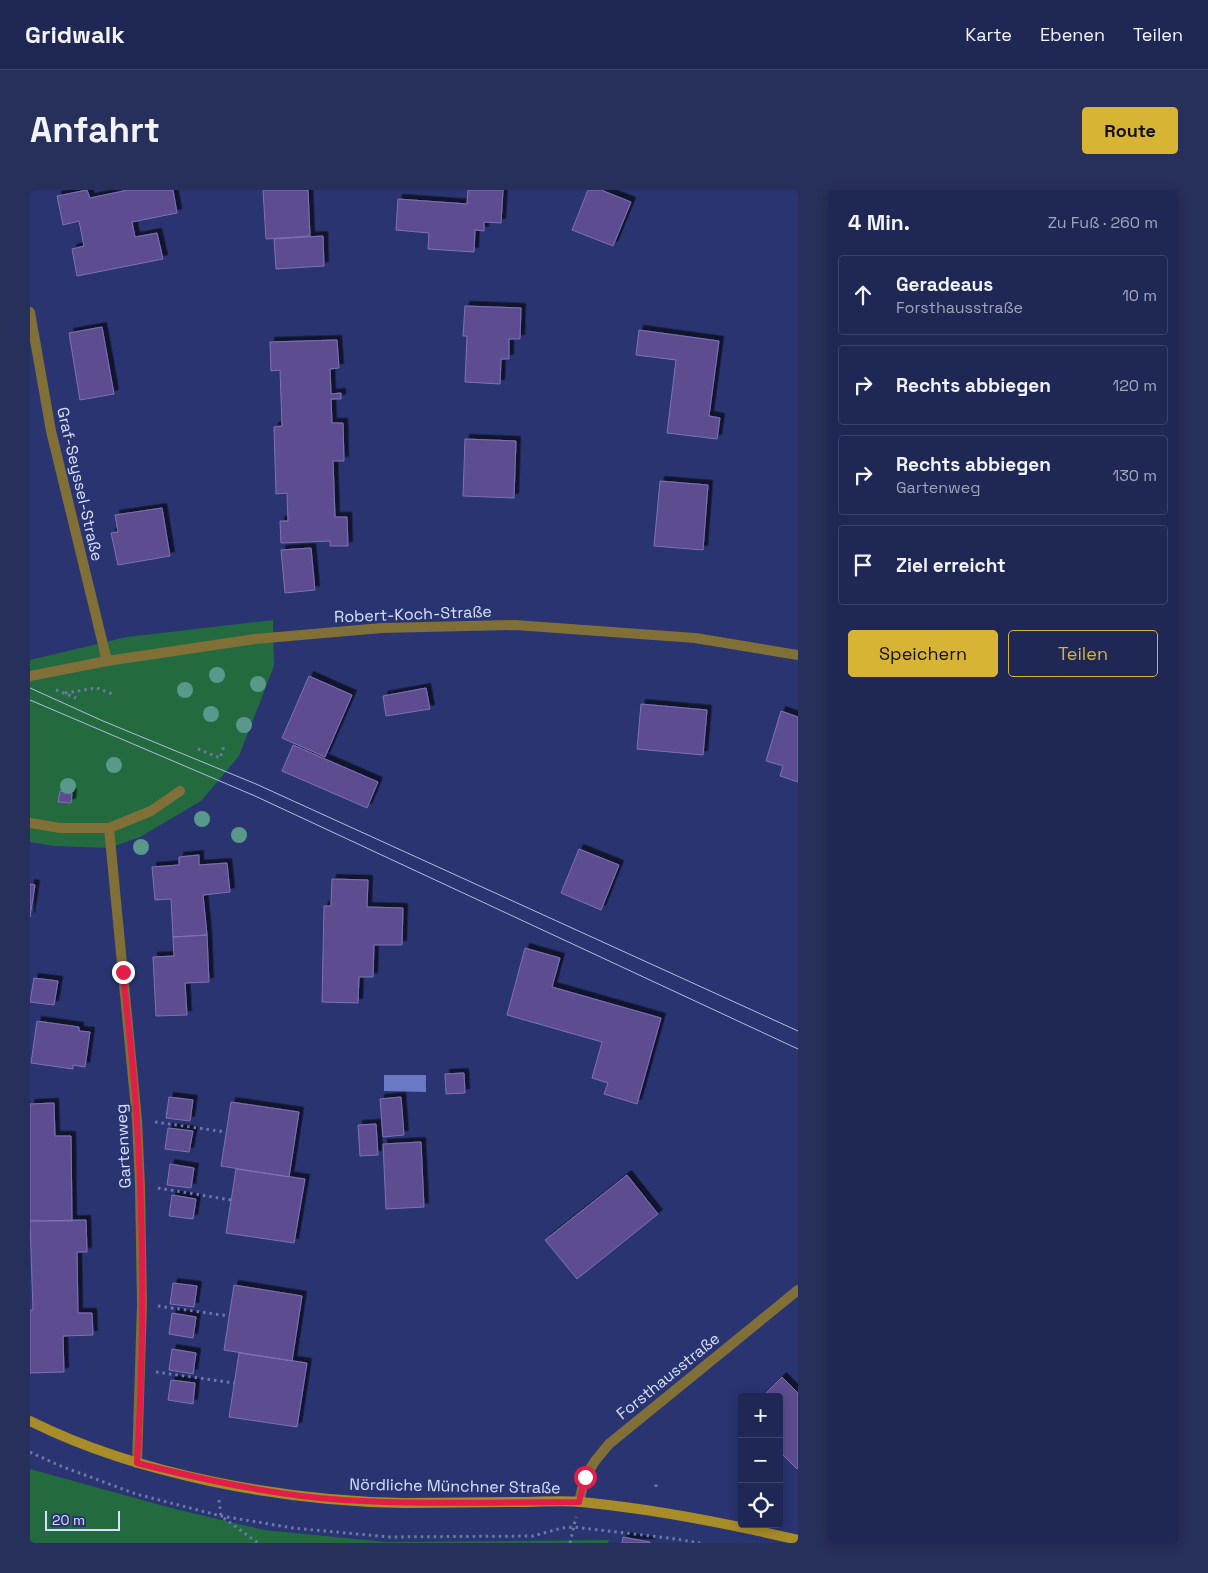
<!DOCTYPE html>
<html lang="de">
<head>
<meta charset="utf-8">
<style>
	:root { --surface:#1f2755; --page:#272f5b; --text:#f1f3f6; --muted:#a1a5b9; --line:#3c446c; --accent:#d7b434 }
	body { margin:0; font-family:"Space Grotesk",sans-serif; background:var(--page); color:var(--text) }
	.controls { position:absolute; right:15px; bottom:15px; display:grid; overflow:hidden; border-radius:5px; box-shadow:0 2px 12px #0003 }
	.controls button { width:45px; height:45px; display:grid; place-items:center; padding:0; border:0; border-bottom:1px solid var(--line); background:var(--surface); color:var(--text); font:25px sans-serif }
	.scale { position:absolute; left:15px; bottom:12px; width:75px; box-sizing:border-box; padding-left:5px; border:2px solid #d7e0fe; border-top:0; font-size:14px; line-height:18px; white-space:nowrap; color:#d7e0fe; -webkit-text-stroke:4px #293471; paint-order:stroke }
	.stop { position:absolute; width:15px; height:15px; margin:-11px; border:4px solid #e11d48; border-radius:50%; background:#fff }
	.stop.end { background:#e11d48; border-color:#fff; box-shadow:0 1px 5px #0008 }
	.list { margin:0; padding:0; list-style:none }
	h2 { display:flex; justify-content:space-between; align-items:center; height:65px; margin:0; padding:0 20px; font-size:21px }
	h2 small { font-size:16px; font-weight:400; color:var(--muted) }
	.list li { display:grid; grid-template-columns:32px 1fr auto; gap:15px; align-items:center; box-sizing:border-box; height:80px; margin:0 10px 10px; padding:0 10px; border:1px solid var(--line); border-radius:5px }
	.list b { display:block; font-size:19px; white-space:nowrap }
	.list p { margin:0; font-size:16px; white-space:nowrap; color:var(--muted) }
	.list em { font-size:16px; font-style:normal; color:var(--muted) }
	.actions { display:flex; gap:10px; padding:15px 20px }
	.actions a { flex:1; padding:11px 0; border:1px solid var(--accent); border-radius:5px; text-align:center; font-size:18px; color:var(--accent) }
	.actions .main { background:var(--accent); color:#111 }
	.icon { flex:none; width:28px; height:28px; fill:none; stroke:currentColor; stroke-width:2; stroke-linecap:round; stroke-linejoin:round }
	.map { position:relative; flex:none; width:768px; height:1353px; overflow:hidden; border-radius:5px }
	header { display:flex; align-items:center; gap:30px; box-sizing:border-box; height:70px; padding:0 25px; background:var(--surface); border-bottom:1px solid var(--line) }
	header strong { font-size:24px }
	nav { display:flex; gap:28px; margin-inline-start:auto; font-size:18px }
	.intro { display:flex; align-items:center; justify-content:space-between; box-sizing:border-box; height:120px; padding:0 30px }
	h1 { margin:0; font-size:35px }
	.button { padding:12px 22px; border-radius:5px; background:var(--accent); color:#111; font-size:18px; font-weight:700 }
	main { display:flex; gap:30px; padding:0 30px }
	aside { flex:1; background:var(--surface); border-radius:5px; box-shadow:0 2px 12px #0003 }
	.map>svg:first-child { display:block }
</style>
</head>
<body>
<header>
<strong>Gridwalk</strong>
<nav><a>Karte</a><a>Ebenen</a><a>Teilen</a></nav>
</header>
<div class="intro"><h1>Anfahrt</h1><a class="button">Route</a></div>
<main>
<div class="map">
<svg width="768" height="1353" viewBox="0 0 768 1353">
	<defs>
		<filter id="shadow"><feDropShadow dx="4.5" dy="-4.5" stdDeviation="0" flood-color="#0009"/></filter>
	</defs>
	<rect width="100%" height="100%" fill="#293471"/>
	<path fill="#236b3f" d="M 243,430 L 244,476 L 209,566 L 171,611 L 110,647 L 79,658 L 24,656 L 0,652 L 0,470 L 97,447 Z
		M 0,1279 L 141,1318 L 234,1340 L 356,1352 L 579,1350 L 578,1353 L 0,1353 Z"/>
	<path fill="#6979c3" d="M 354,885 L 396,885 L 396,902 L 354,901 Z"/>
	<path fill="#5d4d90" stroke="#7f71b6" filter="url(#shadow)" d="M 57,0 L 60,8 L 98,0 L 143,0 L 147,23 L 102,32 L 105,47 L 127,43 L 133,69 L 47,86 L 42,59 L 54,56 L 49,31 L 33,35 L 27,6 Z
		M 233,0 L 278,0 L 280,46 L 236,49 Z
		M 438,0 L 473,0 L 471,33 L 454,32 L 454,41 L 445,40 L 444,62 L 398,59 L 399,43 L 366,40 L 368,9 L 437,14 Z
		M 558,0 L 571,0 L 601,12 L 583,56 L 542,40 Z
		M 293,46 L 294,76 L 246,79 L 244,49 Z
		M 435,116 L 491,118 L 490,149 L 479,149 L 479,169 L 471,169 L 470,194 L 435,192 L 437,146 L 433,146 Z
		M 72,137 L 84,204 L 50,210 L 39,143 Z
		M 609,140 L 689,151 L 679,226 L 690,228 L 687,249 L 637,243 L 646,170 L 606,165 Z
		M 307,150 L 309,178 L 300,179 L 301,204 L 311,203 L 311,209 L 301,209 L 302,233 L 313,233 L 314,271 L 303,271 L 305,327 L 317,327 L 318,356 L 300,356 L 300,351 L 251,353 L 250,331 L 258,331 L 257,303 L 246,304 L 244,237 L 252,236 L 250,180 L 241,181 L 240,152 Z
		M 435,249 L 486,251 L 484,308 L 433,306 Z
		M 630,291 L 678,295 L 673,360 L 624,356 Z
		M 132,318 L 140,366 L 88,375 L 81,343 L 88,342 L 85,325 Z
		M 281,358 L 285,400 L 255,403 L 251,360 Z
		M 279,486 L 322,505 L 295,567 L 252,548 Z
		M 396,498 L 400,519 L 356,526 L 353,506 Z
		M 611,514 L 677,520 L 673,565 L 607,559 Z
		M 751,521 L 768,527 L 768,592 L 750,586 L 753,576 L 736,571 Z
		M 263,555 L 348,592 L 337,618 L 252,581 Z
		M 30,601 L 42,603 L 41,613 L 28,612 Z
		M 549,659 L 589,675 L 571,720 L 531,703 Z
		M 169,665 L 169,675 L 197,673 L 200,702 L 173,705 L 177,745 L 143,747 L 141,709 L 125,710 L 122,677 L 149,675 L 149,667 Z
		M 302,689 L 338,690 L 337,717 L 373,718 L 372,755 L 344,755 L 343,787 L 329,787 L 328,813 L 292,812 L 294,716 L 301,716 Z
		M 0,694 L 5,695 L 0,727 Z
		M 177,745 L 179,792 L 155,793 L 157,825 L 126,826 L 123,767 L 144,766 L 143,747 Z
		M 495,758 L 530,768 L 522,797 L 631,828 L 607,914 L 574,904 L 578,893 L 562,888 L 572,852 L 477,825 Z
		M 4,788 L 28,791 L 24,815 L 0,812 Z
		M 7,831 L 49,837 L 49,841 L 60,842 L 55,877 L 43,875 L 43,879 L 1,873 Z
		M 434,883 L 435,903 L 416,904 L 415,884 Z
		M 139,907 L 163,910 L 160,931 L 136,928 Z
		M 371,907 L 374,945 L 353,947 L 350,909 Z
		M 201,912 L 269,922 L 259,987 L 191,976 Z
		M 24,913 L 25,946 L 41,946 L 42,1031 L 0,1031 L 0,914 Z
		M 346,934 L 348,965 L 330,966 L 328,935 Z
		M 138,938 L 163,941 L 159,962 L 135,959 Z
		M 391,952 L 394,1017 L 356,1019 L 353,954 Z
		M 140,974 L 164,978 L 161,998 L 137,995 Z
		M 206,979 L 275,989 L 264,1053 L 196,1043 Z
		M 597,985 L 628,1024 L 547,1089 L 515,1050 Z
		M 142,1005 L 166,1009 L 163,1029 L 139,1026 Z
		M 56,1030 L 57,1062 L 47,1062 L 48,1123 L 62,1123 L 63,1145 L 33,1146 L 34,1182 L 0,1183 L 0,1120 L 3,1120 L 0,1031 Z
		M 143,1093 L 167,1096 L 164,1117 L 140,1114 Z
		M 204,1095 L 272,1106 L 262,1171 L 194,1160 Z
		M 142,1123 L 166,1127 L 163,1148 L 139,1144 Z
		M 142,1159 L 166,1163 L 163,1184 L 139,1180 Z
		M 209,1163 L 277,1173 L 267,1237 L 199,1227 Z
		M 752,1187 L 768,1203 L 768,1277 L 767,1279 L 749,1261 L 749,1207 L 732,1207 Z
		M 141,1190 L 165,1193 L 163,1214 L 138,1210 Z
		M 593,1347 L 620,1352 L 620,1353 L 592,1353 Z"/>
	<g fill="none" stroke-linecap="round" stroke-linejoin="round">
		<path stroke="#6d78a8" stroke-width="3" stroke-dasharray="2.5 4" stroke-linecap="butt" d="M 26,500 L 46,508
			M 35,503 L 67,498 L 85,505
			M 168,559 L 190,568 L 194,556
			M 125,932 L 196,942
			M 128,998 L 201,1010
			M 128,1116 L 199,1126
			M 126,1182 L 204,1193
			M 0,1262 L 28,1275 L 106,1304 L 191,1326 L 263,1338 L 359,1347 L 503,1346 L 532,1338 L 544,1337 L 639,1348 L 670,1353
			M 626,1297 L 626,1291
			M 189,1310 L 191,1326 L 228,1353
			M 540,1353 L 546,1327"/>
		<path stroke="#806f37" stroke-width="10" d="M 0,122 L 21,241 L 77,471
			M 0,486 L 77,471 L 225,449 L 352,438 L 485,435 L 665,448 L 768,465
			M 0,633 L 30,638 L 79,638 L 121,621 L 150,601
			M 79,638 L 107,930 L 110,996 L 112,1114 L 107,1273
			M 549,1312 L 555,1287 L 565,1271 L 579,1254 L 768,1100"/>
		<path stroke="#a78c28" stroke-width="10" d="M 0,1231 C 108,1285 253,1311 374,1313 C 413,1313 453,1312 492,1312 C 512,1312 532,1310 551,1312 C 624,1319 696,1333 768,1350"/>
		<path stroke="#b3bde1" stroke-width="1" d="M 0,498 L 73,531 L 226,594 L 768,841
			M 0,510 L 225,606 L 768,859"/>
	</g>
	<g fill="#58998c">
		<circle cx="187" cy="485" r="8"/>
		<circle cx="228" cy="494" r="8"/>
		<circle cx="155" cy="500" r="8"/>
		<circle cx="181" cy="524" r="8"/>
		<circle cx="214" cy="535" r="8"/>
		<circle cx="84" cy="575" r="8"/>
		<circle cx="38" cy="596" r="8"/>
		<circle cx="172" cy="629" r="8"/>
		<circle cx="209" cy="645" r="8"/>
		<circle cx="111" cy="657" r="8"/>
	</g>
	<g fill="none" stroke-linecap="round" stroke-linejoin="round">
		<path stroke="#e11d48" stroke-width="6" d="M 93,782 C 98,832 104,882 107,932 C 114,1045 114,1160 107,1273 C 175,1290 243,1305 313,1310 C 392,1315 471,1312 549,1312 L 555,1287"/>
	</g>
	<g text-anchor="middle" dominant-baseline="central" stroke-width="4" stroke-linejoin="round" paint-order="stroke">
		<g font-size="16" fill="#d7e0fe" stroke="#293471">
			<text transform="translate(50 294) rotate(77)">Graf-Seyssel-Straße</text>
			<text transform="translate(383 424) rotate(-2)">Robert-Koch-Straße</text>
			<text transform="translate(93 956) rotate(-93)">Gartenweg</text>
			<text transform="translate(638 1186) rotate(-39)">Forsthausstraße</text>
			<text transform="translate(425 1296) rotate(1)">Nördliche Münchner Straße</text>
		</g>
	</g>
</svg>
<div class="controls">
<button>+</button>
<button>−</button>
<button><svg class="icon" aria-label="locate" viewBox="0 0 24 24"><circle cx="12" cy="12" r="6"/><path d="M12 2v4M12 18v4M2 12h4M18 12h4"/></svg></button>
</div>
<div class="scale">20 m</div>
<div class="stop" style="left:555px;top:1287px"></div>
<div class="stop end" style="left:93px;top:782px"></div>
</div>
<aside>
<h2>4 Min.<small>Zu Fuß · 260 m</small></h2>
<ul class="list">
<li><svg class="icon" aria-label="ahead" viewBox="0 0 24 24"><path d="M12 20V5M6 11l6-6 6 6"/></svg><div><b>Geradeaus</b><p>Forsthausstraße</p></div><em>10 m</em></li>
<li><svg class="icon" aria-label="right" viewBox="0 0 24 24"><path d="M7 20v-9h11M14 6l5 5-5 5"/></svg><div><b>Rechts abbiegen</b></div><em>120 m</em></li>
<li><svg class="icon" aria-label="right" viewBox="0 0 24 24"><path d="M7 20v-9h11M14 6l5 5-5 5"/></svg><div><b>Rechts abbiegen</b><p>Gartenweg</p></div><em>130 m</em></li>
<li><svg class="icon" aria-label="arrive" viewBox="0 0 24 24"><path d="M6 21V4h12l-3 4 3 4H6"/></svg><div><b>Ziel erreicht</b></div></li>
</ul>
<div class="actions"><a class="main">Speichern</a><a>Teilen</a></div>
</aside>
</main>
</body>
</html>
